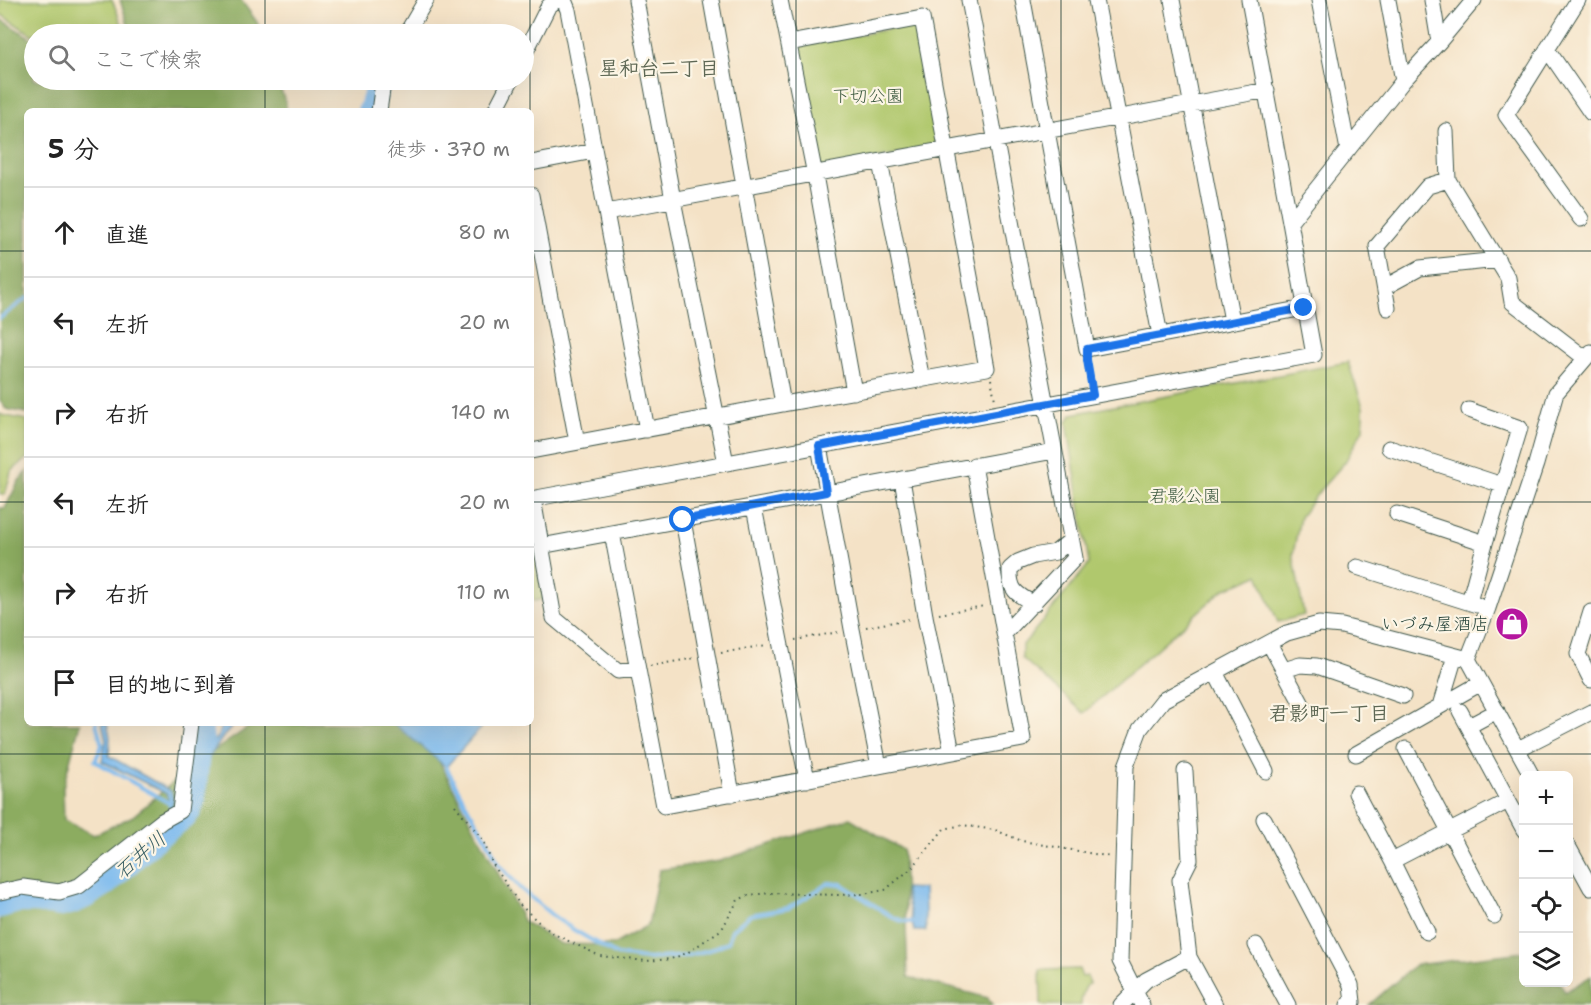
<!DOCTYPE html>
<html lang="ja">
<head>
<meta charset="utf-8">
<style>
	:root { --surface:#fff; --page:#f6f6f6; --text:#222; --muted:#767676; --line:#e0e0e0 }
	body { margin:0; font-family:"Shantell Sans","Klee One",sans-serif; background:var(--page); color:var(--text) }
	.controls { position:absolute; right:18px; bottom:18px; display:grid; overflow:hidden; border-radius:9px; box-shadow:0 6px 24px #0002 }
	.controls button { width:54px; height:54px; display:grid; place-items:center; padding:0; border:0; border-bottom:2px solid var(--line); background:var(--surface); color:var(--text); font:30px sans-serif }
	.stop { position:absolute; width:18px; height:18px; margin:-14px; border:4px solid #1a73e8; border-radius:50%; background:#fff }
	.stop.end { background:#1a73e8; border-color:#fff; box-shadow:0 2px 6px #0008 }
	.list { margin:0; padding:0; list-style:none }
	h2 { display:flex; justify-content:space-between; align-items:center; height:78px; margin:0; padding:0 24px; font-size:26px }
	h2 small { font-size:20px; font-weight:400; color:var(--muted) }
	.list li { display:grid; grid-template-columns:39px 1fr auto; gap:18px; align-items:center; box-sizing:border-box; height:90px; padding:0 24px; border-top:2px solid var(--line) }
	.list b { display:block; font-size:22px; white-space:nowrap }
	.list em { font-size:20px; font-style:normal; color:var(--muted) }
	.icon { flex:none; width:33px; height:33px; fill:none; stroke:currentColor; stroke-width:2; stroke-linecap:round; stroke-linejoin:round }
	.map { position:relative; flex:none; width:1591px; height:1005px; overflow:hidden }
	.search { position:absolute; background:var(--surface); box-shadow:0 6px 24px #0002; left:24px; top:24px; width:510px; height:66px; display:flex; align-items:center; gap:15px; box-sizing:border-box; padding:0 21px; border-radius:33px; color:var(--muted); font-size:22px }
	.panel { position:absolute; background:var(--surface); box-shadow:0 6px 24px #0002; left:24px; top:108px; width:510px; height:618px; border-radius:9px }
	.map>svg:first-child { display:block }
</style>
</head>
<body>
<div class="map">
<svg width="1591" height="1005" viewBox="0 0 1591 1005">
	<rect width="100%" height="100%" fill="#fcf5e5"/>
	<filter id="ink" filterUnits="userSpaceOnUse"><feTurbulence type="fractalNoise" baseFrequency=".0167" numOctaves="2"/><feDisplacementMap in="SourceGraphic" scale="12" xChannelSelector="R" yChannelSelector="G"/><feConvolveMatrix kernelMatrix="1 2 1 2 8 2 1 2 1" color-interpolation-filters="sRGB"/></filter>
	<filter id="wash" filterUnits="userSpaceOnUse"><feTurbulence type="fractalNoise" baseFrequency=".008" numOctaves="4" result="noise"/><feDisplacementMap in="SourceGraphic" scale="24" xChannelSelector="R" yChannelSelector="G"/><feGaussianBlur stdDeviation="1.35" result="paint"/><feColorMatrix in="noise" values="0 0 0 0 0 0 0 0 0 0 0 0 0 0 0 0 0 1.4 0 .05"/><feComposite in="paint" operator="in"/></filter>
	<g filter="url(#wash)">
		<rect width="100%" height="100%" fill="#f4e2c6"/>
		<path fill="#b0c86d" stroke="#688250" stroke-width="1.5" d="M 0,0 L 112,0 L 126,34 L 34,34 L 34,36 L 0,14 Z
			M 912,25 L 920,31 L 941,140 L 936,148 L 823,168 L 816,163 L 795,52 L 801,45 Z
			M 1348,362 L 1363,407 L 1363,429 L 1345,462 L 1321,489 L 1300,517 L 1293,554 L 1304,615 L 1278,622 L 1258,575 L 1223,590 L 1084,713 L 1022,658 L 1022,646 L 1089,564 L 1067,422 L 1072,414 Z
			M 0,413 L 1,415 L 27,420 L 27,458 L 11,472 L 5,495 L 0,494 Z
			M 531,513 L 548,598 L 535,601 L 531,598 Z
			M 1079,969 L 1082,977 L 1087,976 L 1090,983 C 1084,986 1081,998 1081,1005 L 1041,1005 L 1040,970 Z"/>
		<path fill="#8cac60" stroke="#56744a" stroke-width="1.5" d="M 120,0 L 241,0 L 257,22 L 262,34 L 131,34 Z
			M 0,19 L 34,40 L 34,80 L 277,80 L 286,104 L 286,111 L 27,111 L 27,413 L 6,409 L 0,401 Z
			M 27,471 L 27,723 L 80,723 L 63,787 L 64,820 L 94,835 L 133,816 L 196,763 L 255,723 L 400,723 L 437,757 L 524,922 L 561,944 L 613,945 L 648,925 L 659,870 L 720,861 L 850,818 L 903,850 L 908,977 L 988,998 L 993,1005 L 0,1005 L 0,508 L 5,508 L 19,481 Z
			M 1523,952 L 1524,982 L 1560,983 L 1565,992 L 1591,976 L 1591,1005 L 1369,1005 L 1415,965 Z"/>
		<path fill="#7ab9ee" stroke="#4c7b91" stroke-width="1.5" d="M 102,723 L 107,723 L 110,737 L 109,756 L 171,791 L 174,802 L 169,803 L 167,794 L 102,761 L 106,740 Z
			M 222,723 L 236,723 L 223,737 L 200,771 L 202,755 L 218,736 Z
			M 393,723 L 485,723 L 446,767 Z
			M 905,888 L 924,889 L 926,931 L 914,931 Z"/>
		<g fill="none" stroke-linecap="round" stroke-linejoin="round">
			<path stroke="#7ab9ee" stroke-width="4" d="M 0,318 L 27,298
				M 96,723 L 102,745 L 95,761 L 169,803 L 174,810
				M 446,767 L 469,810 L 484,834 L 499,864 L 520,888 L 553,916 L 574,930 L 617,955 L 647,959 L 686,956 L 709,950 L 728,942 L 732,930 L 750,915 L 789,908 L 829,883 L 841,884 L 894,918 L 903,921 L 912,922
				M 197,768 L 202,760"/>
			<path stroke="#7ab9ee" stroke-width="24" d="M 369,111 L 372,105 L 379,80
				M 0,906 L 18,901 L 34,901 L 61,905 L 73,902 L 86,896 L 107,883 L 155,839 L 184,817 L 190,810 L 194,797 L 198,750 L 202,741 L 200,723"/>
		</g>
	</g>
	<g filter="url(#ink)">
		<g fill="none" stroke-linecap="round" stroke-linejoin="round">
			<g stroke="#3f564a" stroke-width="17">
				<path id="minor" d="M 564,0 L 568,10 L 647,430
					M 636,0 L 673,200 L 726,463
					M 711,0 L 783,404
					M 780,0 L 815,175 L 854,392
					M 969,0 L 1075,558 L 1004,634
					M 1023,0 L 1087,349 L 1304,308
					M 1096,0 L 1160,335
					M 1172,0 L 1232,321
					M 1249,0 L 1290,222
					M 1319,0 L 1348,150
					M 1388,0 L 1403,81
					M 1578,0 L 1506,115 L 1581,219
					M 406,34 L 426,0
					M 1439,42 L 1474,0
					M 1547,49 L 1591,113
					M 524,55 L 548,7 L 556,0
					M 379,111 L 382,90 L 386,80
					M 495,111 L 511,80
					M 1446,131 L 1448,180 L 1508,278 L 1512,302 L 1585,358
					M 880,162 L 922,380
					M 531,163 L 594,151
					M 531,195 L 577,442
					M 606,212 L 1267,90
					M 1385,287 L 1420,268 L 1498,260
					M 1388,308 L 1377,246 L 1428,186 L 1448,180
					M 1469,410 L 1520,428 L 1485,543 L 1469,602
					M 819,446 L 852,629 L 879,766
					M 1389,448 L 1502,485
					M 531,451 L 783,404 L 987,368 L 922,18 L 789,43
					M 902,479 L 925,616 L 952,752
					M 531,499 L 1314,355 L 1290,222 L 1403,81 L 1439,42 L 1432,0
					M 533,499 L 554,618 L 618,671 L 638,669
					M 754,507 L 807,780
					M 1397,514 L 1485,543
					M 683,520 L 732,794
					M 612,533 L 664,806 L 1023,739 L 974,465
					M 541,546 L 1054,451
					M 1357,567 L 1477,605
					M 1034,604 C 1016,594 1009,590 1010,569 L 1018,562 L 1033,556 L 1056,552 L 1071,540
					M 1591,612 L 1578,654 L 1591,680
					M 1269,643 L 1304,708
					M 1284,670 L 1300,665 L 1317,666 L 1403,696
					M 1215,672 L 1266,771
					M 1440,706 L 1455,656
					M 1460,711 L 1524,830
					M 1469,726 L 1497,711
					M 1406,749 L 1494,916
					M 1518,749 L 1591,712
					M 1356,754 L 1481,683
					M 1185,771 L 1190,860 L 1180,880 L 1189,957 L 1215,1005
					M 1532,776 L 1468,659 L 1488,608 L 1536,464 L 1556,393 L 1591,352
					M 1356,793 L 1392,861 L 1427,932
					M 1264,819 L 1351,985 L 1353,1002 L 1348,1005
					M 1568,846 L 1591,888
					M 1392,861 L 1508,801
					M 0,892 L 23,887 L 59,892 L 79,886 L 162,821 L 180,811 L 191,723
					M 1256,945 L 1288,1005
					M 1121,1005 L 1146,980 L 1189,957
					M 1142,1005 L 1120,961 L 1126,766 L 1140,729 L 1163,700 L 1287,633 L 1319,624 L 1342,626 L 1468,659"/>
			</g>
			<path stroke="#3f564a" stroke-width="2" stroke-dasharray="1.5 4.5" stroke-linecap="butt" d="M 1087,361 L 1091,382
				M 991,379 L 995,400
				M 939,614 L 984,606
				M 866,627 L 910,619
				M 795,640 L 839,632
				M 721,653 L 766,645
				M 650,666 L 695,658
				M 455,805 L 483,840 L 492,863 L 520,905 L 544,927 L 558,936 L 600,956 L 646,961 L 671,959 L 687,953 L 722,929 L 738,900 L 749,895 L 771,893 L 839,895 L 863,894 L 885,890 L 912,868 L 944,829 L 962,825 L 995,830 L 1022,841 L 1111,857"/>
			<use href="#minor" stroke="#fff" stroke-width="15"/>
		</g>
	</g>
	<g fill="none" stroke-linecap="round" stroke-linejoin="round" filter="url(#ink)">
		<path stroke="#1a73e8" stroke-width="8" d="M 683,520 L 826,492 L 819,446 L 1093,395 L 1087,360 L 1087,349 L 1304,308"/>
	</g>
	<path fill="none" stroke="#1f3d34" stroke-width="1.5" stroke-opacity="0.55" d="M 265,0 L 265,34M 530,0 L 530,111M 796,0 L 796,1005M 1061,0 L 1061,1005M 1326,0 L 1326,1005M 265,80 L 265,111M 0,251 L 27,251M 531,251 L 1591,251M 0,502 L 27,502M 531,502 L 1591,502M 265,723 L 265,1005M 530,723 L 530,1005M 0,754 L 1591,754"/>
	<defs>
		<g id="shop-disc" transform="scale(1.725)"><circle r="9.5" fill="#b5179e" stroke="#fcf5e5"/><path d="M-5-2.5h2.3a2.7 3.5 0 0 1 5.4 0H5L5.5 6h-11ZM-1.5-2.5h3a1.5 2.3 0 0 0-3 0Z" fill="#fff"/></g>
	</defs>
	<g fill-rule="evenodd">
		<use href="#shop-disc" x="1512" y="624"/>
	</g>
	<g text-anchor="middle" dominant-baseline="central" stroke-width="4.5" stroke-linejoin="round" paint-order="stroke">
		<g font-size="18" fill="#3c593f" stroke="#fcf5e5">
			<text x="868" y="96">下切公園</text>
			<text x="1185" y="496">君影公園</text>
		</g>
		<g font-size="18" fill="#1f3d34" stroke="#fcf5e5" text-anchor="end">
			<text x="1489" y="624">いづみ屋酒店</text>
		</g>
		<g font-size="20" font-weight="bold" fill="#5e6855" stroke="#fcf5e5">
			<text x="659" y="68">星和台二丁目</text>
			<text x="1329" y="713">君影町一丁目</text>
		</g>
		<g font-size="20" font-style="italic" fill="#365c62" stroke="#fcf5e5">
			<text transform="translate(140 855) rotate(-41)">石井川</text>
		</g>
	</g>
</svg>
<div class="controls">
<button>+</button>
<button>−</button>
<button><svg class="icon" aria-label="locate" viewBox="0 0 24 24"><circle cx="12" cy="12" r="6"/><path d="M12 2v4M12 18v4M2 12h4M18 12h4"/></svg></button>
<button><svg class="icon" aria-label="layers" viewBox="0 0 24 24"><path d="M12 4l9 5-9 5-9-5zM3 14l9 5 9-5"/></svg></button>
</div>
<div class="stop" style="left:683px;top:520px"></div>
<div class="stop end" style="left:1304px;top:308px"></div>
<div class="search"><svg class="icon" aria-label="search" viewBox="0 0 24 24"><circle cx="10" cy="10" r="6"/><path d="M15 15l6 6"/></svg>ここで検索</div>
<section class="panel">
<h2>5 分<small>徒歩 · 370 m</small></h2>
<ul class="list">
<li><svg class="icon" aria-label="ahead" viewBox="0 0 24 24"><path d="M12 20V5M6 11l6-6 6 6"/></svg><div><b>直進</b></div><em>80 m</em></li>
<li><svg class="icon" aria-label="left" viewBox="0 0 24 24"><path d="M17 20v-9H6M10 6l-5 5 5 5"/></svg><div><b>左折</b></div><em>20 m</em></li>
<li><svg class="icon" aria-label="right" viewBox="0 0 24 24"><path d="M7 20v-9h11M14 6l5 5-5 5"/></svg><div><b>右折</b></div><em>140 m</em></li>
<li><svg class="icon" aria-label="left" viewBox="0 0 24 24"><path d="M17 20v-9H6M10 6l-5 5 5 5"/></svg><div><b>左折</b></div><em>20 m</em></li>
<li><svg class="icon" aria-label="right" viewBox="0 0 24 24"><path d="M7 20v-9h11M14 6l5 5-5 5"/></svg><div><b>右折</b></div><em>110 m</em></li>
<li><svg class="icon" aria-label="arrive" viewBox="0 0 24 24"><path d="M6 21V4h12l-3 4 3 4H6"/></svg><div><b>目的地に到着</b></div></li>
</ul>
</section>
</div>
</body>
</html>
